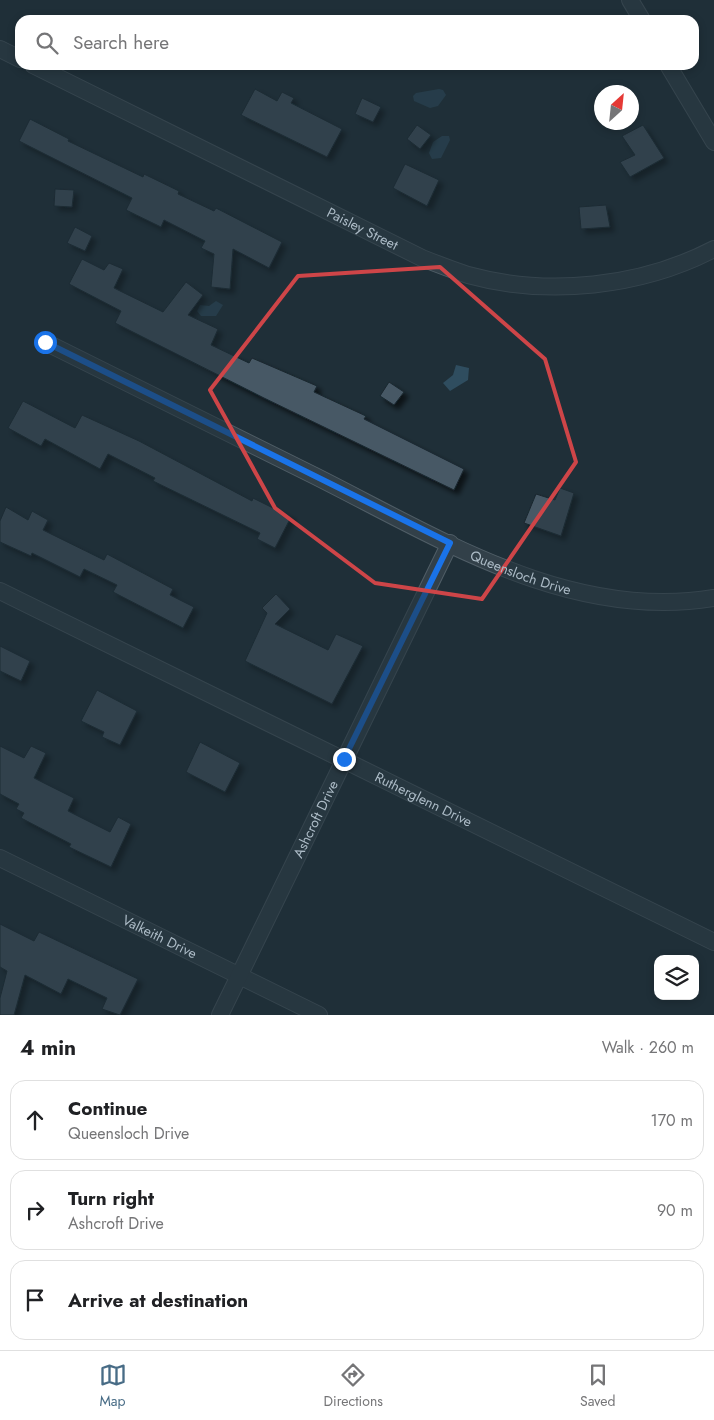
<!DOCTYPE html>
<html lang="en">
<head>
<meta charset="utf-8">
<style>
	:root { --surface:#fff; --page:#f2f2f2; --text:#202124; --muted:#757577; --line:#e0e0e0; --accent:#486c86 }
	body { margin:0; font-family:Jost,sans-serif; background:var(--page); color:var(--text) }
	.controls { position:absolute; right:15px; bottom:15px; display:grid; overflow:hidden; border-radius:10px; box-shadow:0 2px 8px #0003 }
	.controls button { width:45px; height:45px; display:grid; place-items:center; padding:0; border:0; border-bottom:1px solid var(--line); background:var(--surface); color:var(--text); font:25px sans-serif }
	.compass { position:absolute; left:594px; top:85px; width:45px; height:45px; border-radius:50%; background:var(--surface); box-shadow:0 2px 8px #0003; rotate:27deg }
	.stop { position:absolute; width:15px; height:15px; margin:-11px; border:4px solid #1a73e8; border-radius:50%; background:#fff }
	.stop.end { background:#1a73e8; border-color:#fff; box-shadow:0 1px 5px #0008 }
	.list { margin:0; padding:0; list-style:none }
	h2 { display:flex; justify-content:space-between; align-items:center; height:65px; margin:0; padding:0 20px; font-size:21px }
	h2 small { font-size:16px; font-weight:400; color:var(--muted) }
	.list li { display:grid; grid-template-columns:32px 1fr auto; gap:15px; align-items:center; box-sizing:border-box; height:80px; margin:0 10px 10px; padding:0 10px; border:1px solid var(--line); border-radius:15px }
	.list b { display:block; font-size:19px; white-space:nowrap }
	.list p { margin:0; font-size:16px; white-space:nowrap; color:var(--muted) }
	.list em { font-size:16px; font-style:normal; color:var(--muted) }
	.icon { flex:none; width:28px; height:28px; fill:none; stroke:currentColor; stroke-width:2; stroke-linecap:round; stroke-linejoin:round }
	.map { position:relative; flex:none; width:714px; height:1015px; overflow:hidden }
	.search { position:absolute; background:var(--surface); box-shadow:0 2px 8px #0003; left:15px; right:15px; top:15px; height:55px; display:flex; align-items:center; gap:12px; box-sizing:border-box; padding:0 18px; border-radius:15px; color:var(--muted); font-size:19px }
	.sheet { height:335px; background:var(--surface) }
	nav { display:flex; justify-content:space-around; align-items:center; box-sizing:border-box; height:70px; border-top:1px solid var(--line); background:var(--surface); font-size:14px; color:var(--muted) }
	nav a { display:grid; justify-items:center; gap:2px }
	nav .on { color:var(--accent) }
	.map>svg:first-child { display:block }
</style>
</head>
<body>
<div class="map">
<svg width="714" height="1015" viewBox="0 0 714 1015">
	<defs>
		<filter id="shadow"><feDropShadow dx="4.5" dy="4.5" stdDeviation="2.5" flood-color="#0009"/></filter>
	</defs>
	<rect width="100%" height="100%" fill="#1f2f38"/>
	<path fill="#2f4d5f" d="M 439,89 L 443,90 L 446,95 L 438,106 L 430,108 L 414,101 L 413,96 L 416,93 Z
		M 442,136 L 449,136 L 450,140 L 441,158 L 432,159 L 429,153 L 433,142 Z
		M 216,301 L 223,305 L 216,316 L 201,316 L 197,311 L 200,305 L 209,306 Z
		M 456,365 L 469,368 L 468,380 L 450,391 L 443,383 L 453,375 Z"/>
	<path fill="#465965" stroke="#1a272f" filter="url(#shadow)" d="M 255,89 L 277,101 L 282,92 L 294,98 L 291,103 L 342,129 L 327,157 L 241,115 Z
		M 362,98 L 381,107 L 373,122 L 355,114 Z
		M 30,119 L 69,139 L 68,141 L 143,177 L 144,174 L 179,191 L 178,194 L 214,211 L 216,208 L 282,242 L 269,268 L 233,249 L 230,289 L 211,287 L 214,254 L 201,248 L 205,241 L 164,220 L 161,227 L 126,210 L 132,198 L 19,141 Z
		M 417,125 L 431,135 L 420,149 L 407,139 Z
		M 643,125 L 664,158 L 630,177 L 620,162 L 635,155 L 622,136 Z
		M 405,164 L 439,180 L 427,206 L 393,188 Z
		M 55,189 L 74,190 L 72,207 L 54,206 Z
		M 606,205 L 610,227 L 581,229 L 579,207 Z
		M 75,227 L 92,236 L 85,251 L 67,243 Z
		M 82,259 L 104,270 L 109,263 L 123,269 L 114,288 L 163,312 L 186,282 L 203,295 L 188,315 L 218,329 L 211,345 L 249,363 L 252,358 L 317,386 L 314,392 L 366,416 L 364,419 L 464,469 L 454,490 L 264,398 L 115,323 L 121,311 L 69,284 Z
		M 389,382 L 404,392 L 394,405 L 380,396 Z
		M 23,401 L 75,428 L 82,415 L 139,441 L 252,501 L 253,498 L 291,517 L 275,548 L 257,539 L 260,533 L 153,481 L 155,478 L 108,454 L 100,469 L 45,439 L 41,446 L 8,428 Z
		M 560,488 L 574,493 L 561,536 L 524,523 L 536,494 L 555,500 Z
		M 6,507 L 28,520 L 32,511 L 48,520 L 43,530 L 104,560 L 107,554 L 173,589 L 170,595 L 194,607 L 183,628 L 113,592 L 117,585 L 84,569 L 80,577 L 32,553 L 31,556 L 0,542 L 0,521 Z
		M 276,594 L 290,609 L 275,624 L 328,650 L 336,634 L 363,646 L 332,704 L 245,661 L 267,613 L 262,608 Z
		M 0,646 L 30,661 L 21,681 L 0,671 Z
		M 97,690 L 137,711 L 120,745 L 102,737 L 104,732 L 81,721 Z
		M 200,742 L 240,763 L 225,792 L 186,772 Z
		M 0,746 L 24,758 L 31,746 L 46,753 L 34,778 L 74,798 L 68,811 L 110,832 L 118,817 L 131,824 L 111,867 L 69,847 L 71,844 L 21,818 L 24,813 L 16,809 L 19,804 L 0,794 Z
		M 0,924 L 34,941 L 39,932 L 138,979 L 120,1015 L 102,1009 L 107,998 L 68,979 L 61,994 L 25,975 L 14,1015 L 0,1015 L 0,998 L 7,971 L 0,967 Z"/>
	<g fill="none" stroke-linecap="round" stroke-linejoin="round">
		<g stroke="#505e67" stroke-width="18">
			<g id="street">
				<path d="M 630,0 L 642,20"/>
				<path d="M 0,49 L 20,59"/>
				<path id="s1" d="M 33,65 L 422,258 C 437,264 453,270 468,275 C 548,297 641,287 714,249"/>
				<path d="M 668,65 L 714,142"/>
				<path id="s2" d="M 45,342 C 135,387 224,431 313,475 C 437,537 569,622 714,598"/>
				<path id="s3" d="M 0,591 L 714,942"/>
				<path id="s4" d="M 0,858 L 319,1015"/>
				<path id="s5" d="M 220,1015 L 450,543"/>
			</g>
		</g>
		<use href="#street" stroke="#324049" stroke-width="16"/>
	</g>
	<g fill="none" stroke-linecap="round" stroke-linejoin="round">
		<path stroke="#1a73e8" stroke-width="6" d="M 45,342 L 450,543 L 344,759"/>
	</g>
	<path d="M0 0H714V1015H0ZM 440,267 L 545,359 L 576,462 L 482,599 L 375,583 L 275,508 L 210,390 L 298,276 Z" fill="#1f2f38" fill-opacity=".55" fill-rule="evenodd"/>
	<path fill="none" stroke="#ce4548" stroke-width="4" stroke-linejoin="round" d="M 440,267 L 545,359 L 576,462 L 482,599 L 375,583 L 275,508 L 210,390 L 298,276 Z"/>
	<g text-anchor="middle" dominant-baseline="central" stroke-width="4" stroke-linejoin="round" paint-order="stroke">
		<g font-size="14" fill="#acbbc6" stroke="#18252d">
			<text stroke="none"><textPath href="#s1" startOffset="368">Paisley Street</textPath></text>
			<text stroke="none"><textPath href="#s2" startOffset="529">Queensloch Drive</textPath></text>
			<text stroke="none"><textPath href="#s3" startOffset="472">Rutherglenn Drive</textPath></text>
			<text stroke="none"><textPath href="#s5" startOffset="218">Ashcroft Drive</textPath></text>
			<text stroke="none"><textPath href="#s4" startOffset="178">Valkeith Drive</textPath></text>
		</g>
	</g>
</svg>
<div class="controls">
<button><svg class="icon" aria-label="layers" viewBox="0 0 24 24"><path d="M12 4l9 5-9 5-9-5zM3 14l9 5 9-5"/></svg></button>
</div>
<svg class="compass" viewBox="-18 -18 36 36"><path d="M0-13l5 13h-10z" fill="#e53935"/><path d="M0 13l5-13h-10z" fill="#757577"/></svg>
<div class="stop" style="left:45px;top:342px"></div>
<div class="stop end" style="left:344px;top:759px"></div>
<div class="search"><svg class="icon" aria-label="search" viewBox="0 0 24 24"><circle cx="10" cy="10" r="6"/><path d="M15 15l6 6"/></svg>Search here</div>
</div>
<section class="sheet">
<h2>4 min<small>Walk · 260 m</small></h2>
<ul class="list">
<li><svg class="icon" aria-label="ahead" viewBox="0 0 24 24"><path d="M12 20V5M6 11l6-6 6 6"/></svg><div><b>Continue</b><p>Queensloch Drive</p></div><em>170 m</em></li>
<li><svg class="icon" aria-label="right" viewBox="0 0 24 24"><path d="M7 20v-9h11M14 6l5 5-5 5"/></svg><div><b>Turn right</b><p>Ashcroft Drive</p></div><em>90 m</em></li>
<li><svg class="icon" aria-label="arrive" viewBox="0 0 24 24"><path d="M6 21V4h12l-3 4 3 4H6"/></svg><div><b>Arrive at destination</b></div></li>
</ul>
</section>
<nav>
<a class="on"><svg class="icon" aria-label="map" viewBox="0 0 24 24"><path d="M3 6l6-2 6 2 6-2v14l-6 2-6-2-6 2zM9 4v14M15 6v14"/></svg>Map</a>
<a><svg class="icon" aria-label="directions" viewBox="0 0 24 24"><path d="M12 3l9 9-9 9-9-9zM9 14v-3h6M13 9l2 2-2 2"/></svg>Directions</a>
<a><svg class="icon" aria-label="saved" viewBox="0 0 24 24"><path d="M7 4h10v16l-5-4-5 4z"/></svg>Saved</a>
</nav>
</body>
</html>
